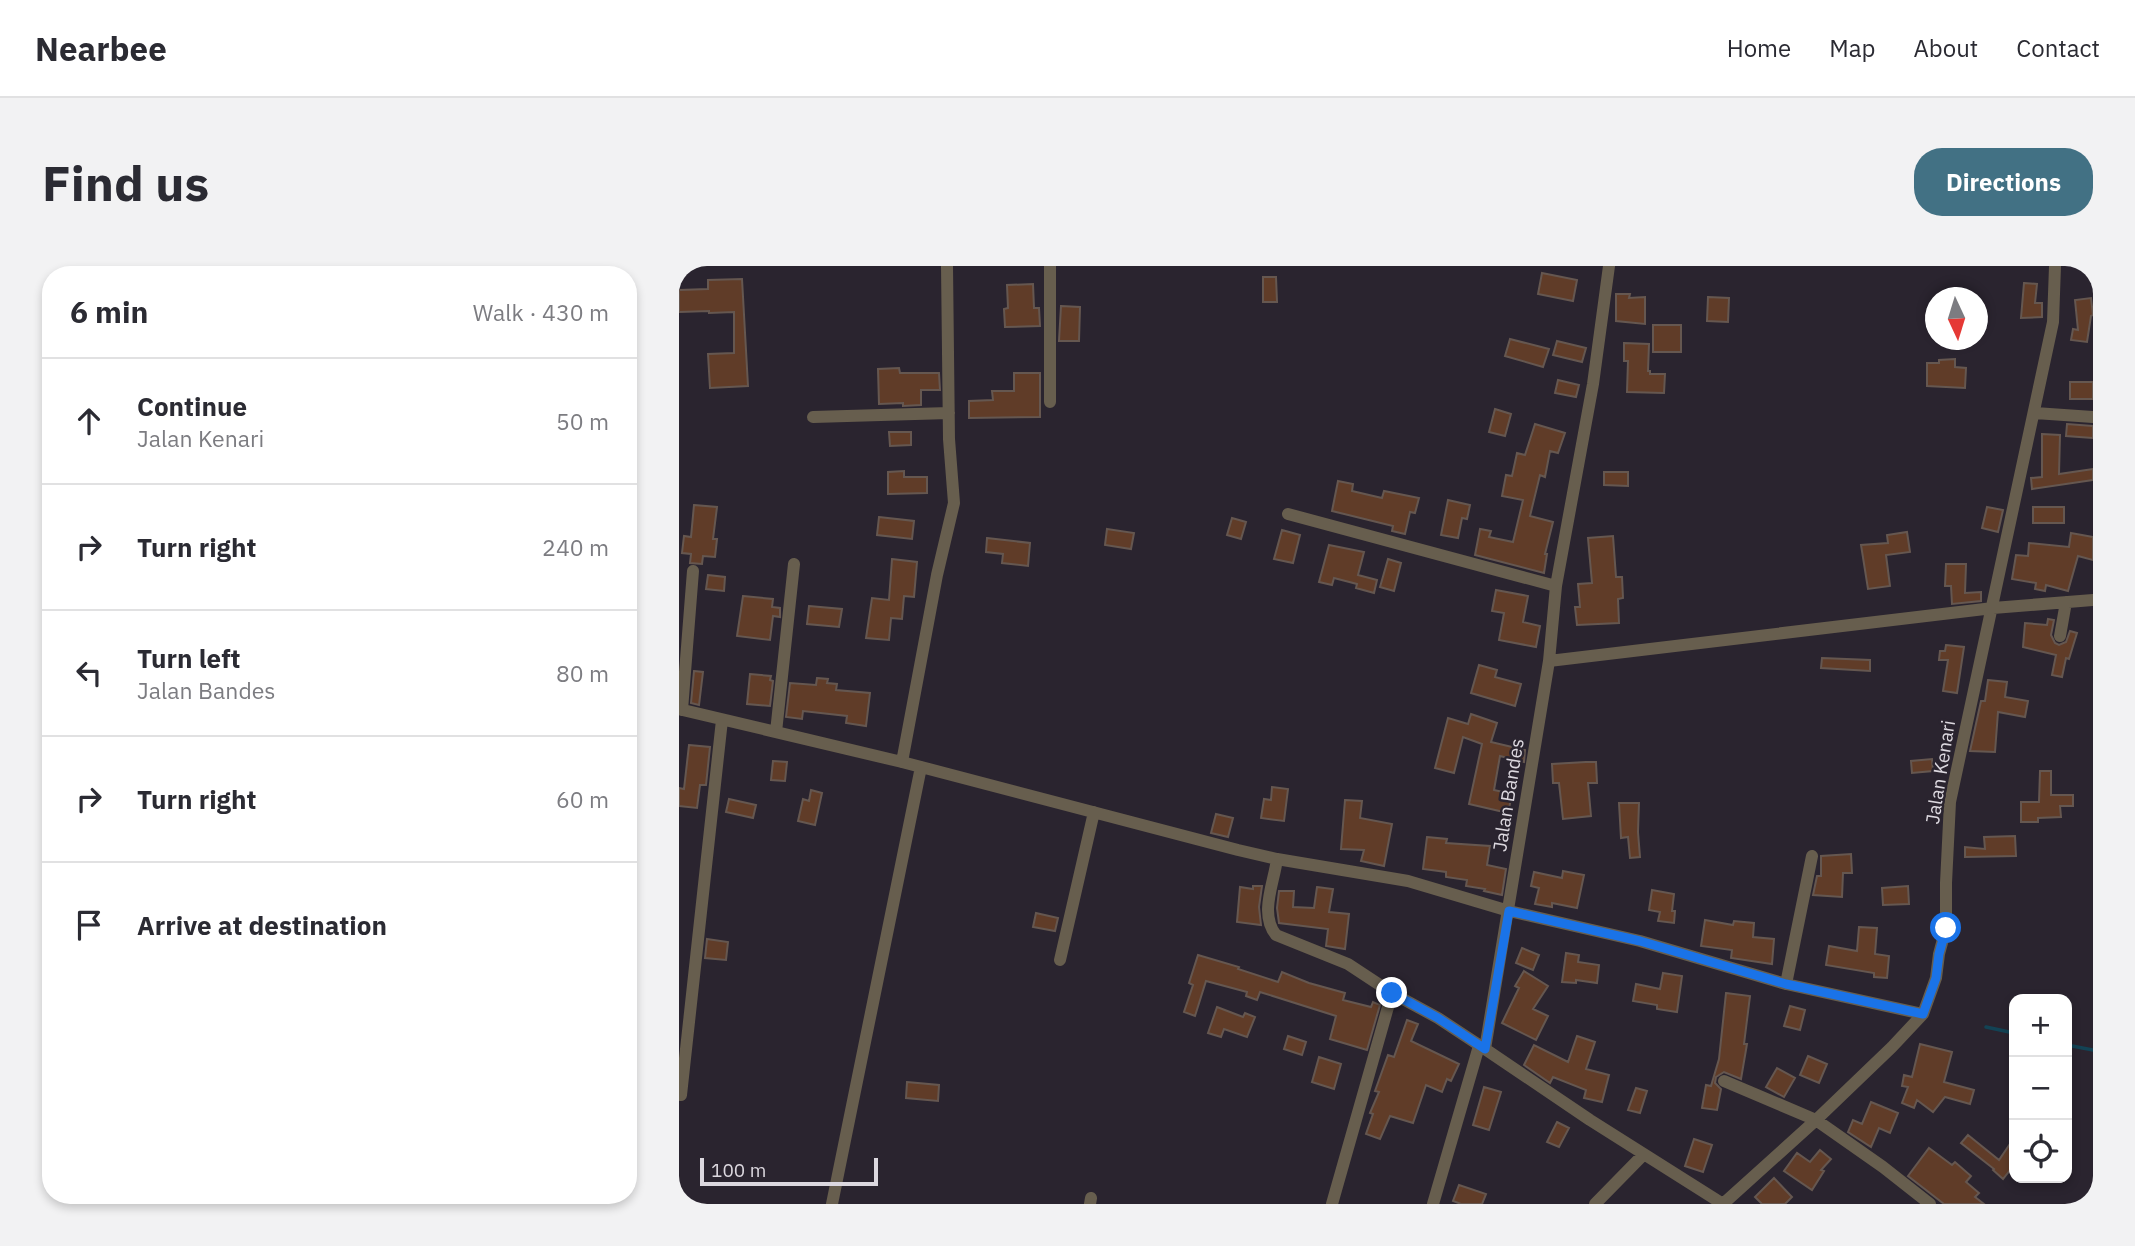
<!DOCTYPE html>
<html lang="en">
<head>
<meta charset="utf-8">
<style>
	:root { --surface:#fff; --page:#f2f2f3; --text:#2b2b33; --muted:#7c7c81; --line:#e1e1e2; --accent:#427184 }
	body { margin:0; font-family:"IBM Plex Sans",sans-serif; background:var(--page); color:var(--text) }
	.controls { position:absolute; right:21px; bottom:21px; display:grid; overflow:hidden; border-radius:14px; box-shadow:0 4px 10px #0003 }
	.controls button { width:63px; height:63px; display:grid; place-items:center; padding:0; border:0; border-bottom:2px solid var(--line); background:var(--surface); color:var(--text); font:35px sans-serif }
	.compass { position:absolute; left:1246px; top:21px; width:63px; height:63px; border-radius:50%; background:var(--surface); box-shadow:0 4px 10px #0003; rotate:176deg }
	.scale { position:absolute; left:21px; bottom:18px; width:178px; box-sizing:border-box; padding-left:7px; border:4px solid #dcd8df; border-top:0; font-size:19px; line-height:24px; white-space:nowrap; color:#dcd8df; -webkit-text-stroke:5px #2a242f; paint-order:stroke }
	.stop { position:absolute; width:21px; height:21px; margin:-16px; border:5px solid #1a73e8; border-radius:50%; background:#fff }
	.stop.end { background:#1a73e8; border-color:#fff; box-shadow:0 2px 7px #0008 }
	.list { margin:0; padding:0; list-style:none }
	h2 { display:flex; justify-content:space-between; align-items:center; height:91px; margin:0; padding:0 28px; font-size:30px }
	h2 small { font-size:23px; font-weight:400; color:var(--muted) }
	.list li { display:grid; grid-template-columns:46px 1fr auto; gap:21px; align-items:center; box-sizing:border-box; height:126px; padding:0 28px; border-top:2px solid var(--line) }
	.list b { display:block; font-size:26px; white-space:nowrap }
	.list p { margin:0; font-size:23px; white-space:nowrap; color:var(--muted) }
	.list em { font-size:23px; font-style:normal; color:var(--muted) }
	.icon { flex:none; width:38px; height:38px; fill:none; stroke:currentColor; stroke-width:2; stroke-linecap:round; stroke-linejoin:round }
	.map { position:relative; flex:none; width:1414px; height:938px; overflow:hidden; border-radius:28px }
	header { display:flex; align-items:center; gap:42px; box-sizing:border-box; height:98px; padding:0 35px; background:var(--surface); border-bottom:2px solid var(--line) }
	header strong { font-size:33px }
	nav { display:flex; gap:38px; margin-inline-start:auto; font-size:24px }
	.intro { display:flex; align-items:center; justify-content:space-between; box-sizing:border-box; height:168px; padding:0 42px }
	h1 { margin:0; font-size:49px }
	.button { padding:18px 32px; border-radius:28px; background:var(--accent); color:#fff; font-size:24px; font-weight:700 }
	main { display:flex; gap:42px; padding:0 42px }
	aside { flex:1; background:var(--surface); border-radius:28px; box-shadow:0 4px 10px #0003 }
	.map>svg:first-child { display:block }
</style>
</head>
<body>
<header>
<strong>Nearbee</strong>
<nav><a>Home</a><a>Map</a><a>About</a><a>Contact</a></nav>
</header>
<div class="intro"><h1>Find us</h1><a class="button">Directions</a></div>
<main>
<aside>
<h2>6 min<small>Walk · 430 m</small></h2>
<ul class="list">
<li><svg class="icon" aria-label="ahead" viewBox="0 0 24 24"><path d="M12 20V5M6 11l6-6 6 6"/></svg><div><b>Continue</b><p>Jalan Kenari</p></div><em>50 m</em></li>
<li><svg class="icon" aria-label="right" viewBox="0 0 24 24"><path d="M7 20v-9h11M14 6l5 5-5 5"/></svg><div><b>Turn right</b></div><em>240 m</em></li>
<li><svg class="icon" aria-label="left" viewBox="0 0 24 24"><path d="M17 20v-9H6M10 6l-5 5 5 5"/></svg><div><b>Turn left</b><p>Jalan Bandes</p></div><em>80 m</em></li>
<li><svg class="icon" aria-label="right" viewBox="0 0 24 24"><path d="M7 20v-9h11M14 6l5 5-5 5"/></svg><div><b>Turn right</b></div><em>60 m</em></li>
<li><svg class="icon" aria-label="arrive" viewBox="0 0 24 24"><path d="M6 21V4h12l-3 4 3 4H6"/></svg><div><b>Arrive at destination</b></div></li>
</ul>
</aside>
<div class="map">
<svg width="1414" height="938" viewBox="0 0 1414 938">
	<rect width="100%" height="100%" fill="#2a242f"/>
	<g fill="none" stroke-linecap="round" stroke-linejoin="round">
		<path stroke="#134355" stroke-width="3.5" d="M 1307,761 L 1335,767
			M 1388,779 L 1414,784"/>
	</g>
	<path fill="#603c28" stroke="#655750" stroke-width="2" d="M 863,7 L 898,14 L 894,35 L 859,28 Z
		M 584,11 L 597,11 L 598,36 L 584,36 Z
		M 63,13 L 69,120 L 31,122 L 29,88 L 55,87 L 55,46 L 30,47 L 30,45 L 0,46 L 0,24 L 29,23 L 29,14 Z
		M 1345,17 L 1358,18 L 1356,37 L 1363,37 L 1363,51 L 1342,52 Z
		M 354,18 L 355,42 L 360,42 L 361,60 L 326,61 L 325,43 L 329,42 L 328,19 Z
		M 937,28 L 951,28 L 950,32 L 966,31 L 966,58 L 937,55 Z
		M 1029,31 L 1050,32 L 1049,56 L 1028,55 Z
		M 1412,32 L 1414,49 L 1412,50 L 1408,76 L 1392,74 L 1394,63 L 1399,64 L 1396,34 Z
		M 382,40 L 401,41 L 400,75 L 380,75 Z
		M 974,59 L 1002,59 L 1002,86 L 974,86 Z
		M 831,73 L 870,83 L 864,101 L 826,90 Z
		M 878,75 L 907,82 L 903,96 L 874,89 Z
		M 945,77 L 970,78 L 969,105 L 971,105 L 971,108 L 986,108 L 985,127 L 948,126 L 949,95 L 945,95 Z
		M 1276,93 L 1276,101 L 1287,102 L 1286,122 L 1248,120 L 1248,97 L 1260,97 L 1260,94 Z
		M 220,102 L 221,107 L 260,107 L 261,124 L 242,124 L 242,139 L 224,140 L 224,137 L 200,138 L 199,103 Z
		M 335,107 L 361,107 L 361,151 L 290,152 L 290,135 L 314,134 L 313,125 L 335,125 Z
		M 879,114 L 900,119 L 897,131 L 876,127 Z
		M 1391,116 L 1414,116 L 1414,133 L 1391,133 Z
		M 816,143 L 832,148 L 826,170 L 810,166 Z
		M 856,158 L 886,167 L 879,187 L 871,185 L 866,211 L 861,209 L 851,250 L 874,256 L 866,288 L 868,288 L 865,307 L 796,289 L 801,263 L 812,265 L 810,271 L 834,276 L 844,234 L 823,230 L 827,209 L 833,210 L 838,187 L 846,189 Z
		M 1388,158 L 1414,160 L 1414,172 L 1387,170 Z
		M 210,166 L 232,166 L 232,179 L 211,180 Z
		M 1363,168 L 1381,169 L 1380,208 L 1414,203 L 1414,214 L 1353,223 L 1352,212 L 1363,211 Z
		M 225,205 L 225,211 L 248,211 L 248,227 L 209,228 L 209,206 Z
		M 925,206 L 949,206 L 949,220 L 925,219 Z
		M 659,215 L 674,218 L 673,225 L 703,232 L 705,225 L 740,232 L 736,247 L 731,246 L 726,268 L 713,265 L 714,260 L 653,245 Z
		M 769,234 L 791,239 L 788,253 L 783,252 L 779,272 L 762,269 Z
		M 15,239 L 38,241 L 34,273 L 38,273 L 36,291 L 24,290 L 23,298 L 11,297 L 12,288 L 3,287 L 5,270 L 12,271 Z
		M 1308,241 L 1324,244 L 1319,266 L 1303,262 Z
		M 1354,241 L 1385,241 L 1385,257 L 1354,257 Z
		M 200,251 L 235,255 L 233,273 L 198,269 Z
		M 553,252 L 567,256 L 562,273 L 548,269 Z
		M 428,263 L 455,267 L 452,283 L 426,279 Z
		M 603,264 L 621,269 L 614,297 L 595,293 Z
		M 1228,266 L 1231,286 L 1207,289 L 1211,320 L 1189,323 L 1182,279 L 1209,277 L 1208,269 Z
		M 1392,267 L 1414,271 L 1414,294 L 1399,290 L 1389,325 L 1367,319 L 1366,325 L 1356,323 L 1357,317 L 1333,313 L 1337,289 L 1349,290 L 1350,277 L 1390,281 Z
		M 934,270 L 937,311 L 943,311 L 944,332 L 939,333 L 940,357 L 898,359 L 896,341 L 901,341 L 899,318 L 913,317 L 909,272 Z
		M 308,272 L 351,277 L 349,300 L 323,297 L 324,288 L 307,286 Z
		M 650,279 L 685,286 L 679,309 L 698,314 L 695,327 L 677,322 L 678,318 L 655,312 L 653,319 L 640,316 Z
		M 213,293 L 238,296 L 235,331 L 225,330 L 223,353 L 212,352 L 210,374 L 187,372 L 193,332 L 210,334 Z
		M 709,293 L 722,297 L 715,325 L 701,321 Z
		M 1267,298 L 1287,298 L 1286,327 L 1302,326 L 1302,335 L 1273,338 L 1272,320 L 1266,320 Z
		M 29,309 L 46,311 L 45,325 L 27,323 Z
		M 817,324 L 849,330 L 844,356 L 861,360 L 857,381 L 820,374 L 825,347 L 813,345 Z
		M 64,330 L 94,333 L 93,341 L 101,342 L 101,351 L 94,350 L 91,374 L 58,370 Z
		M 130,340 L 163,343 L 160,361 L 128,358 Z
		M 1369,353 L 1375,354 L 1372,369 L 1376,377 L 1380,379 L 1387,376 L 1391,365 L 1398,367 L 1390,393 L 1387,392 L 1383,411 L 1373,409 L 1377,389 L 1344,381 L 1346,357 L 1368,359 Z
		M 1267,379 L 1285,381 L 1278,427 L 1264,425 L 1269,394 L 1260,394 L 1261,385 L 1266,385 Z
		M 1143,392 L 1191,394 L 1191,405 L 1142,402 Z
		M 800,399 L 818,404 L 816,411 L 842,418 L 836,440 L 792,427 Z
		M 15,405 L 24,406 L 20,439 L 12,437 Z
		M 71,408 L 92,410 L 91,414 L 94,415 L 91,440 L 68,438 Z
		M 138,412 L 149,413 L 148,417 L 158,418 L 157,424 L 191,427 L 187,460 L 167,457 L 168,450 L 124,445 L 123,453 L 107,451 L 111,417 L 137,419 Z
		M 1309,414 L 1328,416 L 1326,431 L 1349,435 L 1346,451 L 1319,446 L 1316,486 L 1291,485 L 1302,435 L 1306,435 Z
		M 792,448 L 818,457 L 812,476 L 846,484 L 845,496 L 821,490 L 815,524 L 833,528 L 829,547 L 790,538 L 803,478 L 784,471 L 775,507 L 756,502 L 769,452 L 789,458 Z
		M 10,479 L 31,481 L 27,519 L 21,519 L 18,542 L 0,540 L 0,522 L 5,523 Z
		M 1253,493 L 1254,505 L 1233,507 L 1232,495 Z
		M 94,495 L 108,496 L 106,515 L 92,514 Z
		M 907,496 L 917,496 L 918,517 L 909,517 L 912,550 L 884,553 L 880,517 L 874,517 L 873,498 Z
		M 1361,505 L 1372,505 L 1372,529 L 1394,529 L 1394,540 L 1381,540 L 1382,551 L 1359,552 L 1359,556 L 1342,556 L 1342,536 L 1360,536 Z
		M 593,521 L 609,523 L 605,555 L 582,552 L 585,533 L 592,534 Z
		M 132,524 L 143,527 L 136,559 L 119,555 L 124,533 L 130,535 Z
		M 50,533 L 77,539 L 74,552 L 47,546 Z
		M 666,534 L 683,535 L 681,552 L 713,558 L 705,600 L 682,595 L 685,584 L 662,583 Z
		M 940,537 L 960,537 L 959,566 L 961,591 L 951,592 L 949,571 L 942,572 Z
		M 537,548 L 554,552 L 549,571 L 532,567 Z
		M 1336,570 L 1337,590 L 1286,591 L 1286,581 L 1306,583 L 1305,571 Z
		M 748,571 L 768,573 L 767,577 L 811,580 L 808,599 L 827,603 L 823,629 L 805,625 L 806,623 L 787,620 L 788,614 L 767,611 L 767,606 L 744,603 Z
		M 1172,588 L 1173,607 L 1164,607 L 1163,631 L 1134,629 L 1138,610 L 1142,610 L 1142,590 Z
		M 884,605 L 905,609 L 898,642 L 873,637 L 873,641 L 856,638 L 860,622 L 852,620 L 855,606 L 883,612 Z
		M 574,620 L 583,620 L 580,641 L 582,659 L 558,656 L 561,621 L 574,623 Z
		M 1229,620 L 1230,638 L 1204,639 L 1203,622 Z
		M 638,621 L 654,623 L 650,646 L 670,648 L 666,683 L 647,680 L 649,663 L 600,657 L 598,642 L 600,625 L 615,625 L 614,641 L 635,642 Z
		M 973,624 L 995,628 L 993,645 L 996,645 L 995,657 L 979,655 L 981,646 L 970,644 Z
		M 357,647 L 379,652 L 376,665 L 354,661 Z
		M 1026,654 L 1054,659 L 1055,655 L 1075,657 L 1074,671 L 1095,673 L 1093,698 L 1052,692 L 1053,684 L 1022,680 Z
		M 1180,661 L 1198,662 L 1196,688 L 1210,690 L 1208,712 L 1195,711 L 1195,707 L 1147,699 L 1150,680 L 1178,685 Z
		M 28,673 L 49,676 L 47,694 L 26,692 Z
		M 843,682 L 860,689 L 854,704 L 837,697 Z
		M 887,687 L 900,689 L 899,696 L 920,699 L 918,717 L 897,714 L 897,717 L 883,716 Z
		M 519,689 L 560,701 L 559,703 L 599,716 L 603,706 L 630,717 L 666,727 L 664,734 L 692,741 L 694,736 L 701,739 L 688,784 L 651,773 L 657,750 L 581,726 L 578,734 L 567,730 L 568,726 L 527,715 L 516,750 L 505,746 L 514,719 L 510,717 Z
		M 845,705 L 869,720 L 854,743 L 869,750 L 857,774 L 823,757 L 840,722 L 836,720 Z
		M 984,707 L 1003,710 L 998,746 L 978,743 L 978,739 L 954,735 L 957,718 L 981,723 Z
		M 1047,727 L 1071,730 L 1065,778 L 1068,778 L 1062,813 L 1045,806 L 1037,811 L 1036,817 L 1042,823 L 1038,844 L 1023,842 L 1027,819 L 1032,820 L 1040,793 Z
		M 1111,740 L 1126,744 L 1121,764 L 1105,760 Z
		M 538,741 L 564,751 L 566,747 L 576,751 L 568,771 L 545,763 L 542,771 L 529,767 Z
		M 728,754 L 739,758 L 732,775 L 780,798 L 772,815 L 768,813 L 763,826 L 747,819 L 734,857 L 711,850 L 701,873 L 687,868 L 694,848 L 691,847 L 700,826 L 696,825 L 709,789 L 715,791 Z
		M 609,770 L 627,776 L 623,789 L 605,783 Z
		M 898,770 L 916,776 L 907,803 L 930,809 L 923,836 L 905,832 L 907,824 L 874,811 L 871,817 L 845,799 L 855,779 L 889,796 Z
		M 1241,778 L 1273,786 L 1265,816 L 1295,824 L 1291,838 L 1266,831 L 1254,846 L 1238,834 L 1235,842 L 1223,837 L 1229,821 L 1223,820 L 1225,809 L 1233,811 Z
		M 1129,790 L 1148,798 L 1140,817 L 1121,809 Z
		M 640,791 L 662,798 L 655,823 L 633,816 Z
		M 1098,802 L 1116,812 L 1105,831 L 1087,821 Z
		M 228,816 L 260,819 L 259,835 L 227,832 Z
		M 805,821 L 822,826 L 810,864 L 794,859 Z
		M 957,822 L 968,825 L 961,847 L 949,844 Z
		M 1192,836 L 1219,847 L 1211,867 L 1200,862 L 1192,881 L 1169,866 L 1174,854 L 1183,858 Z
		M 878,856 L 890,862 L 880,881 L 868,876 Z
		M 1289,869 L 1320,894 L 1335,872 L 1335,899 L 1324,913 L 1314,904 L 1315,903 L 1282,877 Z
		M 1015,873 L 1033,879 L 1024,906 L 1006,900 Z
		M 1250,882 L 1273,899 L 1276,896 L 1292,910 L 1287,916 L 1300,927 L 1296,931 L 1305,938 L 1265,938 L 1229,910 Z
		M 1141,884 L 1152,893 L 1142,904 L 1145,905 L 1133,924 L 1105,905 L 1118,887 L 1131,896 Z
		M 1095,912 L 1113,931 L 1106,938 L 1083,938 L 1076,931 Z
		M 780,919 L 807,928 L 803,938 L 782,938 L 774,935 Z"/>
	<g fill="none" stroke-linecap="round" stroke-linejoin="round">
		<path stroke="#675e4e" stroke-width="12" d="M 371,0 L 371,136
			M 930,0 L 914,118 L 877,320 L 870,395 L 806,783 L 911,854 L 1044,938
			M 1356,147 L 1414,151
			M 134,151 L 270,147
			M 609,248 L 877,320
			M 1381,370 L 1387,336
			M 870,395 L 1314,342 L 1414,334
			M 0,443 L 223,496 L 559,584 L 598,593 L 729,615 L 830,645 L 961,675 L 1107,718 L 1244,748
			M 3,444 L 14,305
			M 97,466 L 115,298
			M 223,496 L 258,309 L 275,237 L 270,173 L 268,0
			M 598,593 C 595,617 580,648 597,669 L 669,698 L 713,727 L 759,752 L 806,783
			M 381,694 L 415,546
			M 1107,718 L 1133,590
			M 1045,815 L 1137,854 L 1204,901 L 1251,938
			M 2,829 L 43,454
			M 153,938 L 242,501
			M 411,938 L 412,932
			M 653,938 L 713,727
			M 754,938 L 800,780
			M 916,938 L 964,889
			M 1044,938 L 1137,854 L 1213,781 L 1244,748 L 1257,712 L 1260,688 L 1267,662 L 1267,617 L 1271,536 L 1374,56 L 1376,0"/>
	</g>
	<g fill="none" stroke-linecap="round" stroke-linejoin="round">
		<path stroke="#1a73e8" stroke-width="9" d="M 713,727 L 759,752 L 806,783 L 830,645 L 961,675 L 1107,718 L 1244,748 L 1257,712 L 1260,688 L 1267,662"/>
	</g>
	<g text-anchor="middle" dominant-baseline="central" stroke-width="5" stroke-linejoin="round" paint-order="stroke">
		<g font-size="19" fill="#dcd8df" stroke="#2a242f">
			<text transform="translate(1261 506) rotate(-81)">Jalan Kenari</text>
			<text transform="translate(829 529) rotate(-81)">Jalan Bandes</text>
		</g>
	</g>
</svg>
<div class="controls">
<button>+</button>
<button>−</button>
<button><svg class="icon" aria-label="locate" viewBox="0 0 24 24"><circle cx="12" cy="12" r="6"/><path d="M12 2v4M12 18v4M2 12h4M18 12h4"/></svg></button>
</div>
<svg class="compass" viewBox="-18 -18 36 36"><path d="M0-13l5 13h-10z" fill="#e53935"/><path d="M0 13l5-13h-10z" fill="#7c7c81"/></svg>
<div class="scale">100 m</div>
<div class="stop" style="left:1267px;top:662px"></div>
<div class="stop end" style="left:713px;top:727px"></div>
</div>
</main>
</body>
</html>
